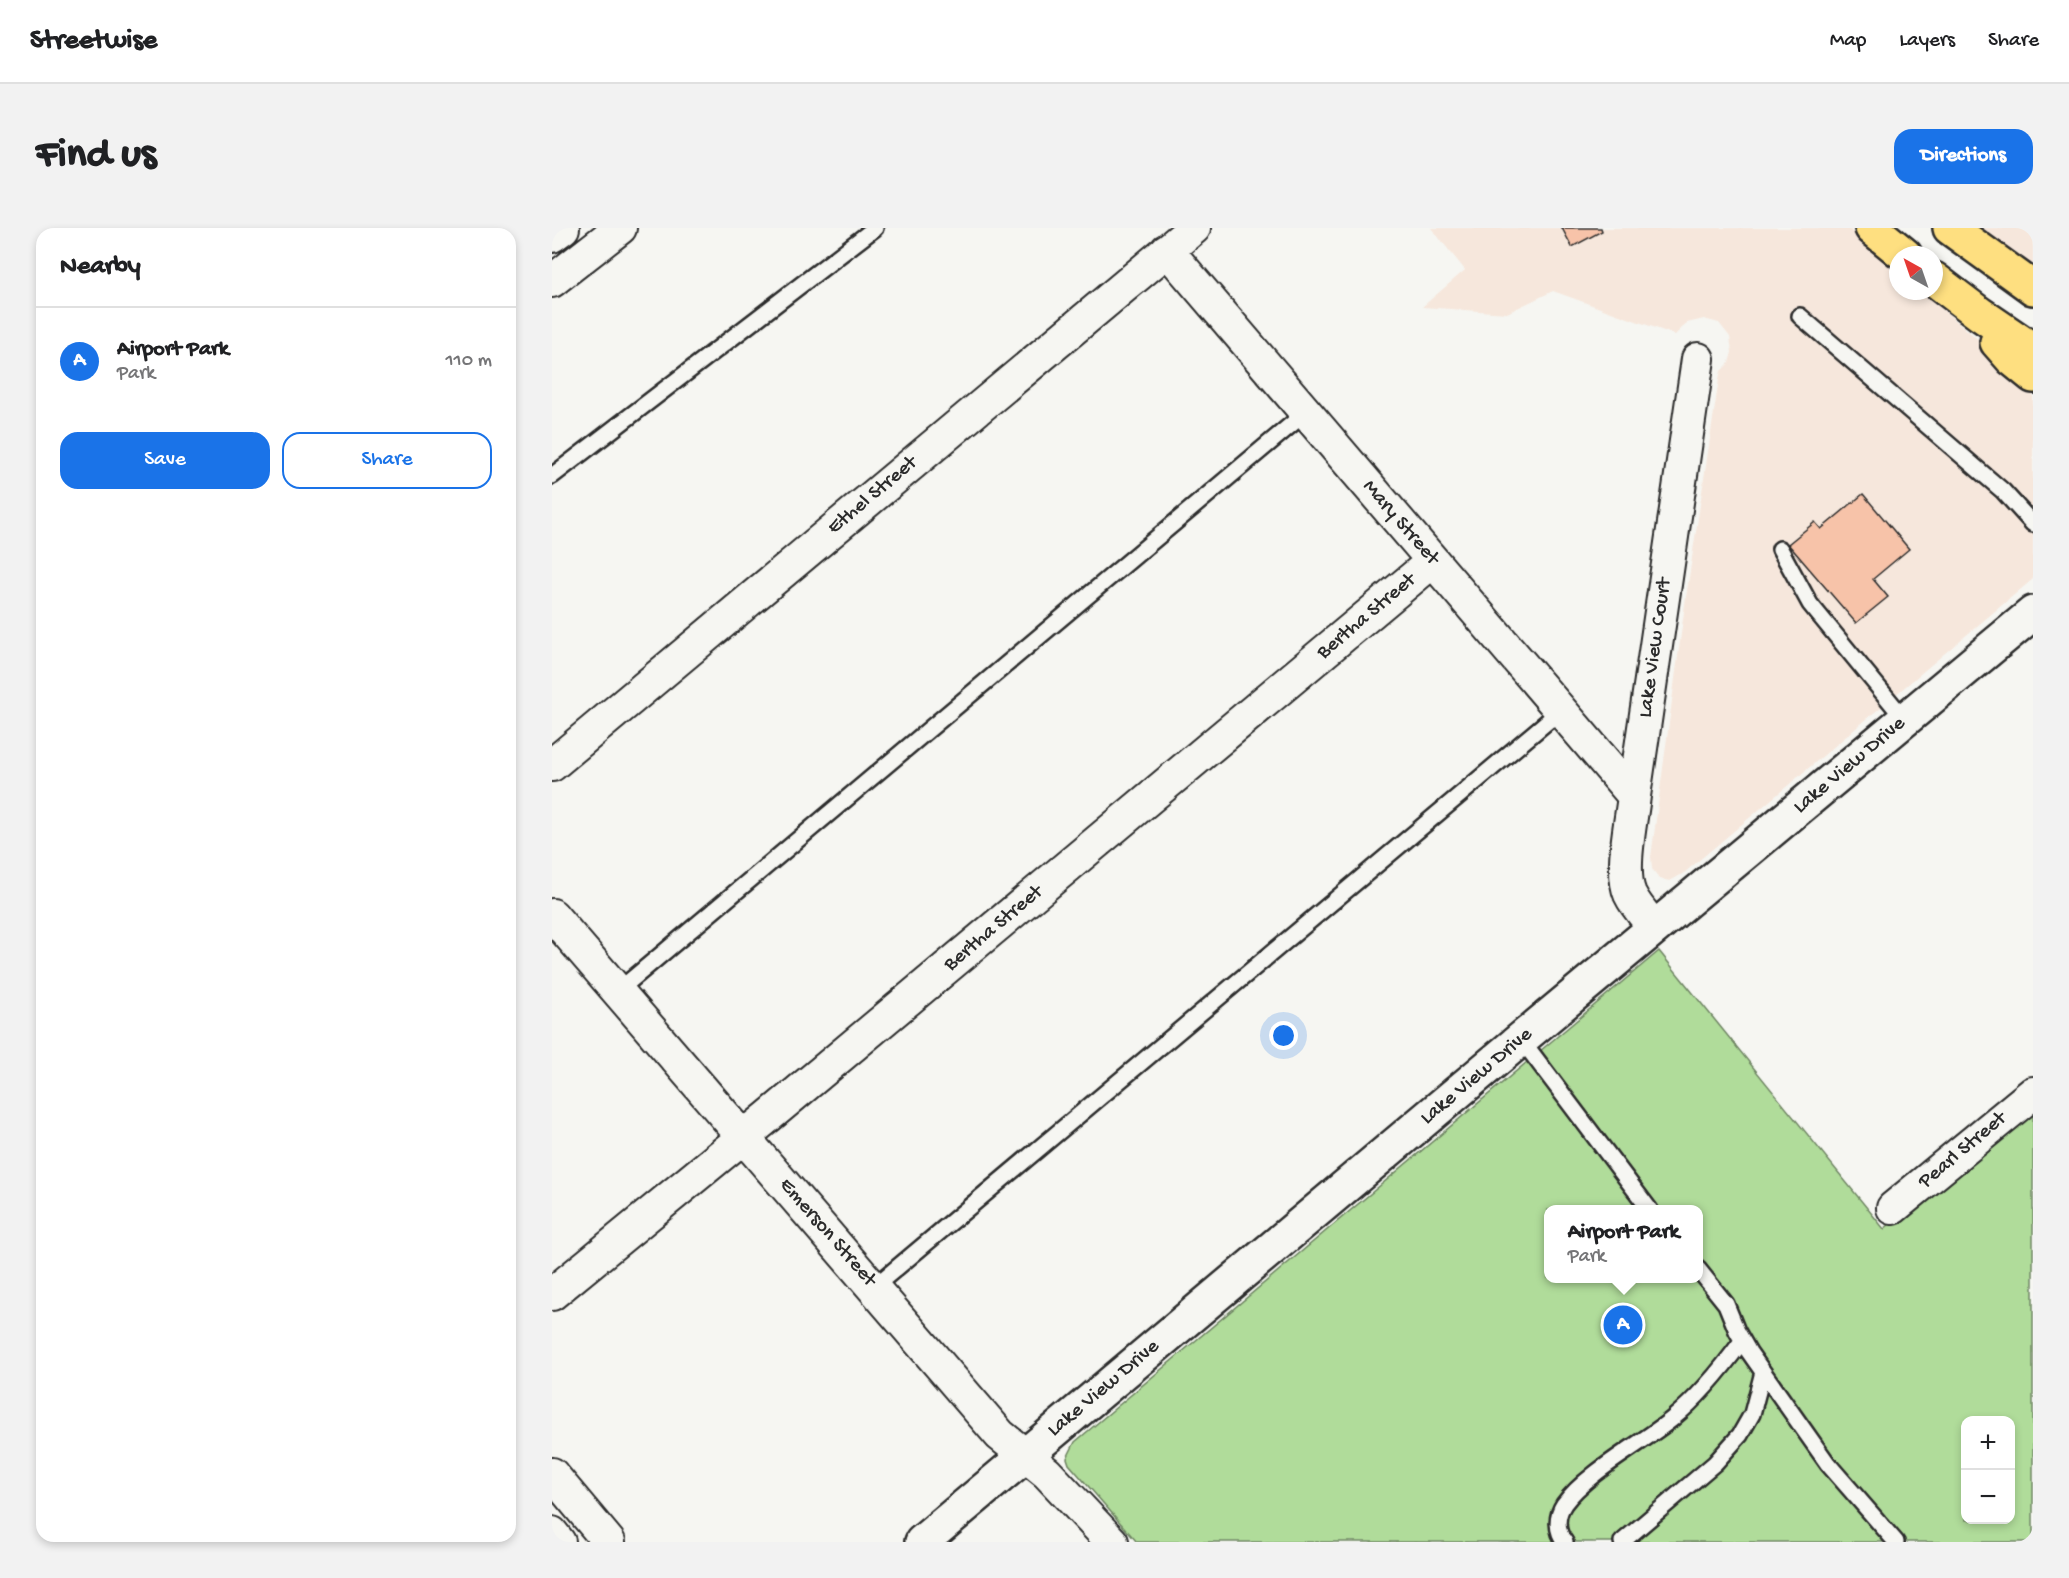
<!DOCTYPE html>
<html lang="en">
<head>
<meta charset="utf-8">
<style>
	:root { --surface:#fff; --page:#f2f2f2; --text:#202124; --muted:#757577; --line:#e0e0e0; --accent:#1a73e8 }
	body { margin:0; font-family:"Gochi Hand",sans-serif; background:var(--page); color:var(--text) }
	.controls { position:absolute; right:18px; bottom:18px; display:grid; overflow:hidden; border-radius:12px; box-shadow:0 3px 9px #0003 }
	.controls button { width:54px; height:54px; display:grid; place-items:center; padding:0; border:0; border-bottom:2px solid var(--line); background:var(--surface); color:var(--text); font:30px sans-serif }
	.compass { position:absolute; left:1337px; top:18px; width:54px; height:54px; border-radius:50%; background:var(--surface); box-shadow:0 3px 9px #0003; rotate:320deg }
	.you { position:absolute; left:732px; top:808px; width:21px; height:21px; margin:-15px; border:4px solid #fff; border-radius:50%; background:#1a73e8; box-shadow:0 0 0 9px #1a73e833 }
	.badge { display:grid; place-items:center; width:39px; height:39px; border-radius:50%; background:var(--accent); color:#fff; font-size:20px; font-weight:700 }
	.pin { position:absolute; translate:-50% -50%; border:3px solid #fff; box-shadow:0 2px 6px #0006 }
	.popup { position:absolute; left:992px; top:977px; width:159px; height:78px; box-sizing:border-box; display:grid; place-content:center; border-radius:12px; background:var(--surface); filter:drop-shadow(0 2px 4px #0005); font-size:20px; white-space:nowrap; color:var(--muted) }
	.popup b { font-size:22px; color:var(--text) }
	.popup::after { content:''; position:absolute; left:50%; top:100%; margin-left:-12px; border:12px solid transparent; border-top-color:var(--surface) }
	.list { margin:0; padding:0; list-style:none }
	h2 { display:flex; justify-content:space-between; align-items:center; height:78px; margin:0; padding:0 24px; font-size:26px }
	h2 small { font-size:20px; font-weight:400; color:var(--muted) }
	.list li { display:grid; grid-template-columns:39px 1fr auto; gap:18px; align-items:center; box-sizing:border-box; height:108px; padding:0 24px; border-top:2px solid var(--line) }
	.list b { display:block; font-size:22px; white-space:nowrap }
	.list p { margin:0; font-size:20px; white-space:nowrap; color:var(--muted) }
	.list em { font-size:20px; font-style:normal; color:var(--muted) }
	.actions { display:flex; gap:12px; padding:18px 24px }
	.actions a { flex:1; padding:14px 0; border:2px solid var(--accent); border-radius:18px; text-align:center; font-size:21px; color:var(--accent) }
	.actions .main { background:var(--accent); color:#fff }
	.map { position:relative; flex:none; width:1481px; height:1314px; overflow:hidden; border-radius:18px }
	header { display:flex; align-items:center; gap:36px; box-sizing:border-box; height:84px; padding:0 30px; background:var(--surface); border-bottom:2px solid var(--line) }
	header strong { font-size:28px }
	nav { display:flex; gap:33px; margin-inline-start:auto; font-size:21px }
	.intro { display:flex; align-items:center; justify-content:space-between; box-sizing:border-box; height:144px; padding:0 36px }
	h1 { margin:0; font-size:42px }
	.button { padding:15px 27px; border-radius:18px; background:var(--accent); color:#fff; font-size:21px; font-weight:700 }
	main { display:flex; gap:36px; padding:0 36px }
	aside { flex:1; background:var(--surface); border-radius:18px; box-shadow:0 3px 9px #0003 }
	.map>svg:first-child { display:block }
</style>
</head>
<body>
<header>
<strong>Streetwise</strong>
<nav><a>Map</a><a>Layers</a><a>Share</a></nav>
</header>
<div class="intro"><h1>Find us</h1><a class="button">Directions</a></div>
<main>
<aside>
<h2>Nearby<small></small></h2>
<ul class="list">
<li><span class="badge">A</span><div><b>Airport Park</b><p>Park</p></div><em>110 m</em></li>
</ul>
<div class="actions"><a class="main">Save</a><a>Share</a></div>
</aside>
<div class="map">
<svg width="1481" height="1314" viewBox="0 0 1481 1314">
	<rect width="100%" height="100%" fill="#f6f6f2"/>
	<filter id="ink" filterUnits="userSpaceOnUse"><feTurbulence type="fractalNoise" baseFrequency=".0167" numOctaves="2"/><feDisplacementMap in="SourceGraphic" scale="12" xChannelSelector="R" yChannelSelector="G"/><feConvolveMatrix kernelMatrix="1 2 1 2 8 2 1 2 1" color-interpolation-filters="sRGB"/></filter>
	<g filter="url(#ink)">
		<path fill="#f6e7dc" d="M 879,0 L 1296,0 L 1346,43 L 1346,63 L 1369,63 L 1481,158 L 1481,351 L 1132,645 L 1118,653 L 1108,651 L 1100,641 L 1099,629 L 1133,376 L 1167,151 L 1169,143 L 1177,135 L 1180,124 L 1178,109 L 1167,95 L 1152,91 L 1135,95 L 1123,107 L 1001,63 L 955,85 L 870,79 L 913,42 Z
			M 1424,0 L 1481,0 L 1481,41 Z"/>
		<path fill="#b0dc9a" stroke="#6e8462" stroke-width="1.5" fill-rule="evenodd" d="M 1107,723 L 1332,1001 L 1481,878 L 1481,1314 L 585,1314 L 517,1236 L 515,1230 L 523,1214 ZM 996,982 L 1146,982 L 1146,1050 L 996,1050 ZM 1414,1192 L 1458,1192 L 1458,1292 L 1414,1292 Z"/>
		<path fill="#f7c3a9" stroke="#2b2b2b" stroke-width="1.5" d="M 1010,0 L 1049,0 L 1050,3 L 1020,19 Z
			M 1311,266 L 1357,321 L 1321,351 L 1336,369 L 1304,395 L 1236,316 L 1263,294 L 1269,301 Z"/>
		<g fill="none" stroke-linecap="round" stroke-linejoin="round">
			<g stroke="#2b2b2b" stroke-width="20">
				<path id="lane" d="M 1248,88 L 1451,263 L 1481,296
					M 0,248 L 323,0
					M 1228,321 L 1258,376 L 1354,493
					M 66,763 L 753,185
					M 969,811 L 1098,982
					M 1146,1041 L 1174,1076 L 1185,1103 L 1197,1124 L 1276,1236 L 1344,1314
					M 322,1059 L 1009,482
					M 1013,1314 C 1004,1303 1004,1288 1012,1276 C 1034,1245 1089,1216 1120,1191 C 1148,1168 1169,1142 1190,1113
					M 1070,1314 L 1163,1235 L 1188,1207 L 1200,1186 L 1211,1144"/>
			</g>
			<g stroke="#2b2b2b" stroke-width="36">
				<path id="street" d="M 0,8 L 11,0
					M 615,22 L 1082,568
					M 0,53 L 68,0
					M 0,537 L 642,0
					M 0,687 L 448,1207 L 495,1245 L 560,1314
					M 1103,700 C 1095,690 1084,679 1078,666 C 1068,643 1079,594 1082,568 L 1146,131
					M 1341,980 L 1481,865
					M 0,1066 L 217,888 L 881,333
					M 0,1246 L 57,1314
					M 0,1305 L 7,1314"/>
			</g>
			<g stroke="#2b2b2b" stroke-width="38">
				<path id="secondary" d="M 370,1314 L 969,811 L 1481,385"/>
			</g>
			<g stroke="#2b2b2b" stroke-width="38">
				<path id="primary" d="M 1320,0 L 1353,27
					M 1398,0 L 1481,60
					M 1382,51 L 1428,86 L 1481,122
					M 1445,114 L 1460,131 L 1481,148"/>
			</g>
			<use href="#lane" stroke="#f6f6f2" stroke-width="15"/>
			<use href="#street" stroke="#f6f6f2" stroke-width="32"/>
			<use href="#secondary" stroke="#f6f6f2" stroke-width="33"/>
			<use href="#primary" stroke="#fedf80" stroke-width="33"/>
		</g>
	</g>
	<g text-anchor="middle" dominant-baseline="central" stroke-width="5" stroke-linejoin="round" paint-order="stroke">
		<g font-size="21" fill="#2b2b2b" stroke="#f6f6f2">
			<text transform="translate(321 268) rotate(-40)">Ethel Street</text>
			<text transform="translate(848 295) rotate(49)">Mary Street</text>
			<text transform="translate(815 389) rotate(-40)">Bertha Street</text>
			<text transform="translate(1104 420) rotate(-82)">Lake View Court</text>
			<text transform="translate(1298 538) rotate(-40)">Lake View Drive</text>
			<text transform="translate(442 701) rotate(-40)">Bertha Street</text>
			<text transform="translate(925 849) rotate(-40)">Lake View Drive</text>
			<text transform="translate(1411 923) rotate(-40)">Pearl Street</text>
			<text transform="translate(275 1005) rotate(49)">Emerson Street</text>
			<text transform="translate(552 1161) rotate(-40)">Lake View Drive</text>
		</g>
	</g>
</svg>
<div class="controls">
<button>+</button>
<button>−</button>
</div>
<svg class="compass" viewBox="-18 -18 36 36"><path d="M0-13l5 13h-10z" fill="#e53935"/><path d="M0 13l5-13h-10z" fill="#757577"/></svg>
<div class="you"></div>
<div class="pin badge" style="left:1071px;top:1097px">A</div>
<div class="popup"><b>Airport Park</b>Park</div>
</div>
</main>
</body>
</html>
